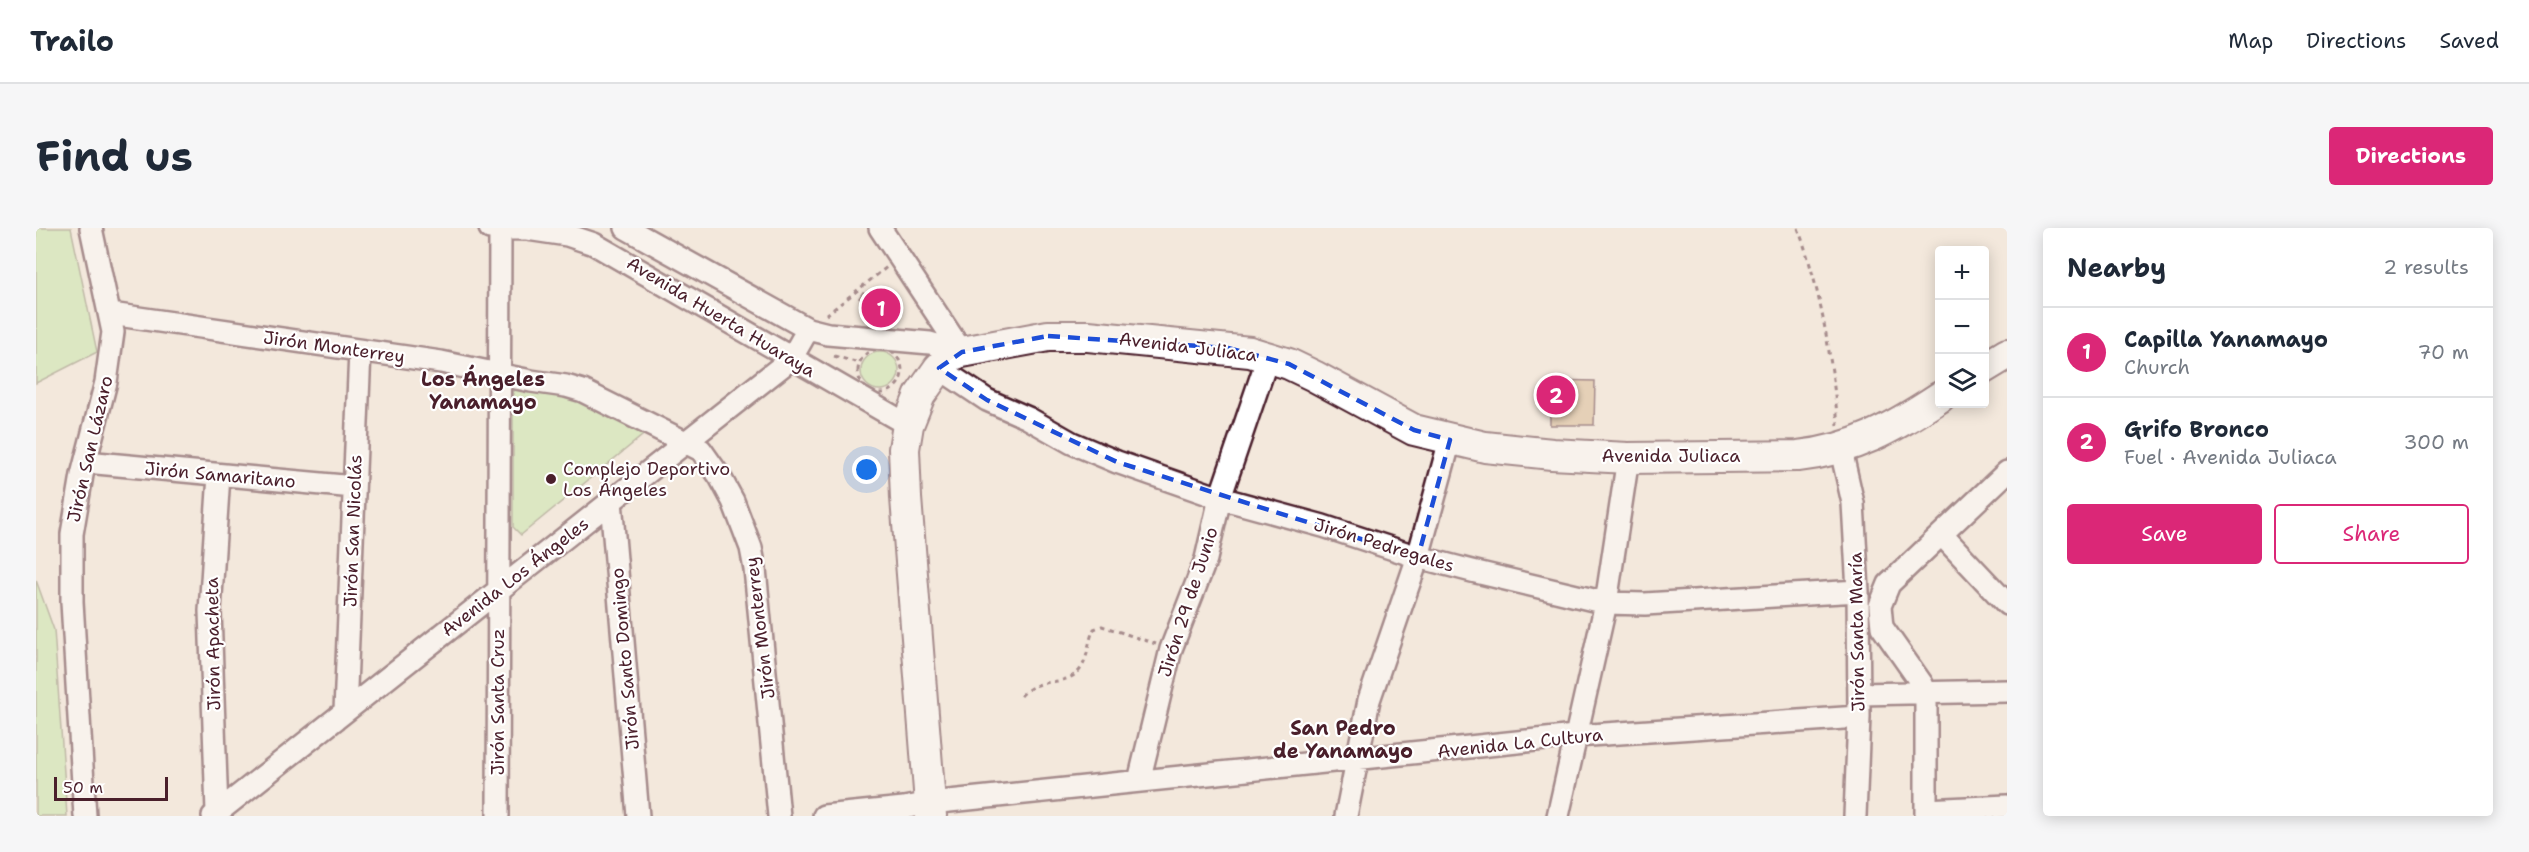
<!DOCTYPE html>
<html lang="en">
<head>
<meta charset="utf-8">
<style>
	:root { --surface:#fff; --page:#f6f6f7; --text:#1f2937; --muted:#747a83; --line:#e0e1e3; --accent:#db2777 }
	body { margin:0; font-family:"Shantell Sans",sans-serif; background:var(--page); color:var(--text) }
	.controls { position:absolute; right:18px; top:18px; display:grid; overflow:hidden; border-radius:6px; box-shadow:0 3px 15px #0003 }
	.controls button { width:54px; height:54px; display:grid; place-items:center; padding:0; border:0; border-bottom:2px solid var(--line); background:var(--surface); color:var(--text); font:30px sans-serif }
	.scale { position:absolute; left:18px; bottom:15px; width:114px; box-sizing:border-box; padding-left:6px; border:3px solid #4a1f2b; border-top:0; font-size:16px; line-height:21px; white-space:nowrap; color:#4a1f2b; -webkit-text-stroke:4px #fff; paint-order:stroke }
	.you { position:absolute; left:831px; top:242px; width:21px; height:21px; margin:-15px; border:4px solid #fff; border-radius:50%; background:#1a73e8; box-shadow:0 0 0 9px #1a73e833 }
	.badge { display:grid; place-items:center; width:39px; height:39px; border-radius:50%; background:var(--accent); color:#fff; font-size:20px; font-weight:700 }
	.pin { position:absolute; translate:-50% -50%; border:3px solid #fff; box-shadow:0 2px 6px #0006 }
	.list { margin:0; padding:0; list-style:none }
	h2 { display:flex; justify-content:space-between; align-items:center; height:78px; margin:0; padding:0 24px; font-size:26px }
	h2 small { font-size:20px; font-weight:400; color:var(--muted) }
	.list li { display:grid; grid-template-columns:39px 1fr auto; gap:18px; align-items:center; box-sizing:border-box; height:90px; padding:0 24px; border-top:2px solid var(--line) }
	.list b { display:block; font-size:22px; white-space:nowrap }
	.list p { margin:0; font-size:20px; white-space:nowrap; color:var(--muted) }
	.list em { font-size:20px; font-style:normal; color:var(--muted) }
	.actions { display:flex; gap:12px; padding:18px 24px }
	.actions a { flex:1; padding:14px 0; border:2px solid var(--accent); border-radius:6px; text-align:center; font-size:21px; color:var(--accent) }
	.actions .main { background:var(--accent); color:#fff }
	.icon { flex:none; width:33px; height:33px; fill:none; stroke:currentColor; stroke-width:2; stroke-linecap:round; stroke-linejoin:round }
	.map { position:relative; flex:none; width:1971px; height:588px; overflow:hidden; border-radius:6px }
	header { display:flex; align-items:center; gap:36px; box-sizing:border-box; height:84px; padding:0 30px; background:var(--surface); border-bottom:2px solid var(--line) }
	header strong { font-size:28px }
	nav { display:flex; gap:33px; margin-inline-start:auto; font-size:21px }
	.intro { display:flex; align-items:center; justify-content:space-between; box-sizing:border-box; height:144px; padding:0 36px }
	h1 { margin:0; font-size:42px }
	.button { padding:15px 27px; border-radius:6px; background:var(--accent); color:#fff; font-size:21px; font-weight:700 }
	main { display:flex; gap:36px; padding:0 36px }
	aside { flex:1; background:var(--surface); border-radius:6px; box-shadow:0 3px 15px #0003 }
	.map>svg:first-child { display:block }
</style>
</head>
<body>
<header>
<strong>Trailo</strong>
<nav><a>Map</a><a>Directions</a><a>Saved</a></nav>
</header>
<div class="intro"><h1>Find us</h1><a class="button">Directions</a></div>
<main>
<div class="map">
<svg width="1971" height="588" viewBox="0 0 1971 588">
	<rect width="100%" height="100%" fill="#f3e8dc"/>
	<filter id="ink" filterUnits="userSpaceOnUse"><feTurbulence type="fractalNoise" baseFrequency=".0167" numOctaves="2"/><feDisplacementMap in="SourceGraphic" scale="12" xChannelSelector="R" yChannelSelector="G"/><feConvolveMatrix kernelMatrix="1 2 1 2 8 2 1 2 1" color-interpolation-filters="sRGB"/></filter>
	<g filter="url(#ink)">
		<path fill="#c0e7a3" stroke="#858367" stroke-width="1.5" d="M 0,0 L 35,0 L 61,124 L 0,155 Z
			M825 143a19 19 0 1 1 38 0a19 19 0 1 1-38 0Z
			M 477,145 L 527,156 L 612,203 L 485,307 L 477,299 Z
			M 0,352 L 18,402 L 31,588 L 0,588 Z"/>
		<path fill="#d6b489" stroke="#4a1f2b" stroke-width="1.5" d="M 827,64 L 860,82 L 853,93 L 823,70 Z
			M 1514,152 L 1559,153 L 1558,197 L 1514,197 Z"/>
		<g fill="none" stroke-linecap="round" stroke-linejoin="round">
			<g stroke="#4a1f2b" stroke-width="26">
				<path id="minor" d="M 454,0 L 491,1 L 531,7 L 558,16 L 872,197
					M 590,0 L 772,101 L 792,106 L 894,115 L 926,124
					M 844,0 L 926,124
					M 75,86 L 405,134 L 495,153 L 530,158 L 547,163 L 665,222 L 684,249 L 697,273 L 715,320 L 719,341 L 743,588
					M 903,140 L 951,172 L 992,190 L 1036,215 L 1081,234 L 1184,270 L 1287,298 L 1382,329 L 1436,343 L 1570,375 L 1609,376 L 1822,363
					M 1805,222 L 1817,275 L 1822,363 L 1823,489 L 1819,588
					M 50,234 L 318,259
					M 575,273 L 602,588
					M 1906,307 L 1971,376
					M 1823,466 L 1971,463
					M 309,483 L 324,123
					M 1103,553 L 1135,421 L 1170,331 L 1184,270 L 1232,129
					M 1890,582 L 1971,578
					M 181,584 L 174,383 L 183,247
					M 49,588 L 36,374 L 36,306 L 46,247 L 70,154 L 77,104 L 55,0
					M 177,588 L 755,131 L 772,101
					M 462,588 L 464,0
					M 788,588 L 868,580 L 894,575 L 1539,508 L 1823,489
					M 1310,588 L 1333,472 L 1382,329 L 1414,212
					M 1522,588 L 1570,375 L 1592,230
					M 1890,588 L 1890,465 L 1886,456 L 1846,399 L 1844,378 L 1853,356 L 1971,244"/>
			</g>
			<g stroke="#4a1f2b" stroke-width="34">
				<path id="highway" d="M 1948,140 L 1971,126
					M 895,588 L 870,270 L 868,221 L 872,197 L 884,167 L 903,140 L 915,128 L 926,124 L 1012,108 L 1052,108 L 1214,124 L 1253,136 L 1278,148 L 1378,202 L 1449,219 L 1516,226 L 1592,230 L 1762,228 C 1818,222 1857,200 1904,169"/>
			</g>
			<path stroke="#4a1f2b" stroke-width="3" stroke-dasharray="4.5 4.5" stroke-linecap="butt" d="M 1762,0 C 1785,63 1796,131 1802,197
				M 790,87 L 851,39
				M822 143a22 22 0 1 1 44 0a22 22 0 1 1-44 0Z
				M 798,128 L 823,135
				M 985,468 C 1003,448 1024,459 1041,445 C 1053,434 1051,414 1058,401 L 1066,398 L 1120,416"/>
			<use href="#minor" stroke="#fff" stroke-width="21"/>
			<use href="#highway" stroke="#fff" stroke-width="30"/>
		</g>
	</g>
	<path d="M0 0H1971V588H0ZM 1012,108 L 1192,120 L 1253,136 L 1378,202 L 1414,212 L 1382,329 L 1081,234 L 951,172 L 903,140 L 926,124 Z" fill="#f3e8dc" fill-opacity=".55" fill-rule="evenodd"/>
	<path fill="none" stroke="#1d4ed8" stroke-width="4.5" stroke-dasharray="12 8" stroke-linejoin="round" d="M 1012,108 L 1192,120 L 1253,136 L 1378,202 L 1414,212 L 1382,329 L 1081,234 L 951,172 L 903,140 L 926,124 Z"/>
	<circle fill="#4a1f2b" stroke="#fff" stroke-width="2" cx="515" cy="251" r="6"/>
	<g text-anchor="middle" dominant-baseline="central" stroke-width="4.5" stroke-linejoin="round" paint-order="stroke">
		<g font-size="18" fill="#4a1f2b" stroke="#fff">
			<text transform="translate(685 89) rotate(31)">Avenida Huerta Huaraya</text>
			<text transform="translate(298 119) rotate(8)">Jirón Monterrey</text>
			<text transform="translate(1152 119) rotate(7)">Avenida Juliaca</text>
			<text transform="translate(54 221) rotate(-77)">Jirón San Lázaro</text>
			<text x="1635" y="228">Avenida Juliaca</text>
			<text transform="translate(184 247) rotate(5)">Jirón Samaritano</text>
			<text transform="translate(317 303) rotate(-88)">Jirón San Nicolás</text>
			<text transform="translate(1348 317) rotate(17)">Jirón Pedregales</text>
			<text transform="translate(479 349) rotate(-38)">Avenida Los Ángeles</text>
			<text transform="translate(1152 374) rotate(-72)">Jirón 29 de Junio</text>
			<text transform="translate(724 400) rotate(-97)">Jirón Monterrey</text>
			<text transform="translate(1821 404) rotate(-91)">Jirón Santa María</text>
			<text transform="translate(177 416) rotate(-91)">Jirón Apacheta</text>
			<text transform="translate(589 431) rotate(-95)">Jirón Santo Domingo</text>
			<text transform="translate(462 474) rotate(-90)">Jirón Santa Cruz</text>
			<text transform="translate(1484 515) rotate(-6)">Avenida La Cultura</text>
		</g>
		<g font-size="18" fill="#4a1f2b" stroke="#fff" text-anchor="start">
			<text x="527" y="241">Complejo Deportivo<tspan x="527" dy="21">Los Ángeles</tspan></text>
		</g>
		<g font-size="20" font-weight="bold" fill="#4a1f2b" stroke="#fff">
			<text x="447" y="151">Los Ángeles<tspan x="447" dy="23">Yanamayo</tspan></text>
			<text x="1307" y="500">San Pedro<tspan x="1307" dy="23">de Yanamayo</tspan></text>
		</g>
	</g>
</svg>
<div class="controls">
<button>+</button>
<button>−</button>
<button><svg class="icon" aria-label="layers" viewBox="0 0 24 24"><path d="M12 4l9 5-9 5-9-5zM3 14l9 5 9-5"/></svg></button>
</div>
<div class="scale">50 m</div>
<div class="you"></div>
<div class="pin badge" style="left:845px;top:80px">1</div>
<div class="pin badge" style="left:1520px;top:167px">2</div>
</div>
<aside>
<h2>Nearby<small>2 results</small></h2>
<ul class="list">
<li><span class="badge">1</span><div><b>Capilla Yanamayo</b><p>Church</p></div><em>70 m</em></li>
<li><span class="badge">2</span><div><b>Grifo Bronco</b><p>Fuel · Avenida Juliaca</p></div><em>300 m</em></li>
</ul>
<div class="actions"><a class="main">Save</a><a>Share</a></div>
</aside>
</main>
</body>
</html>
